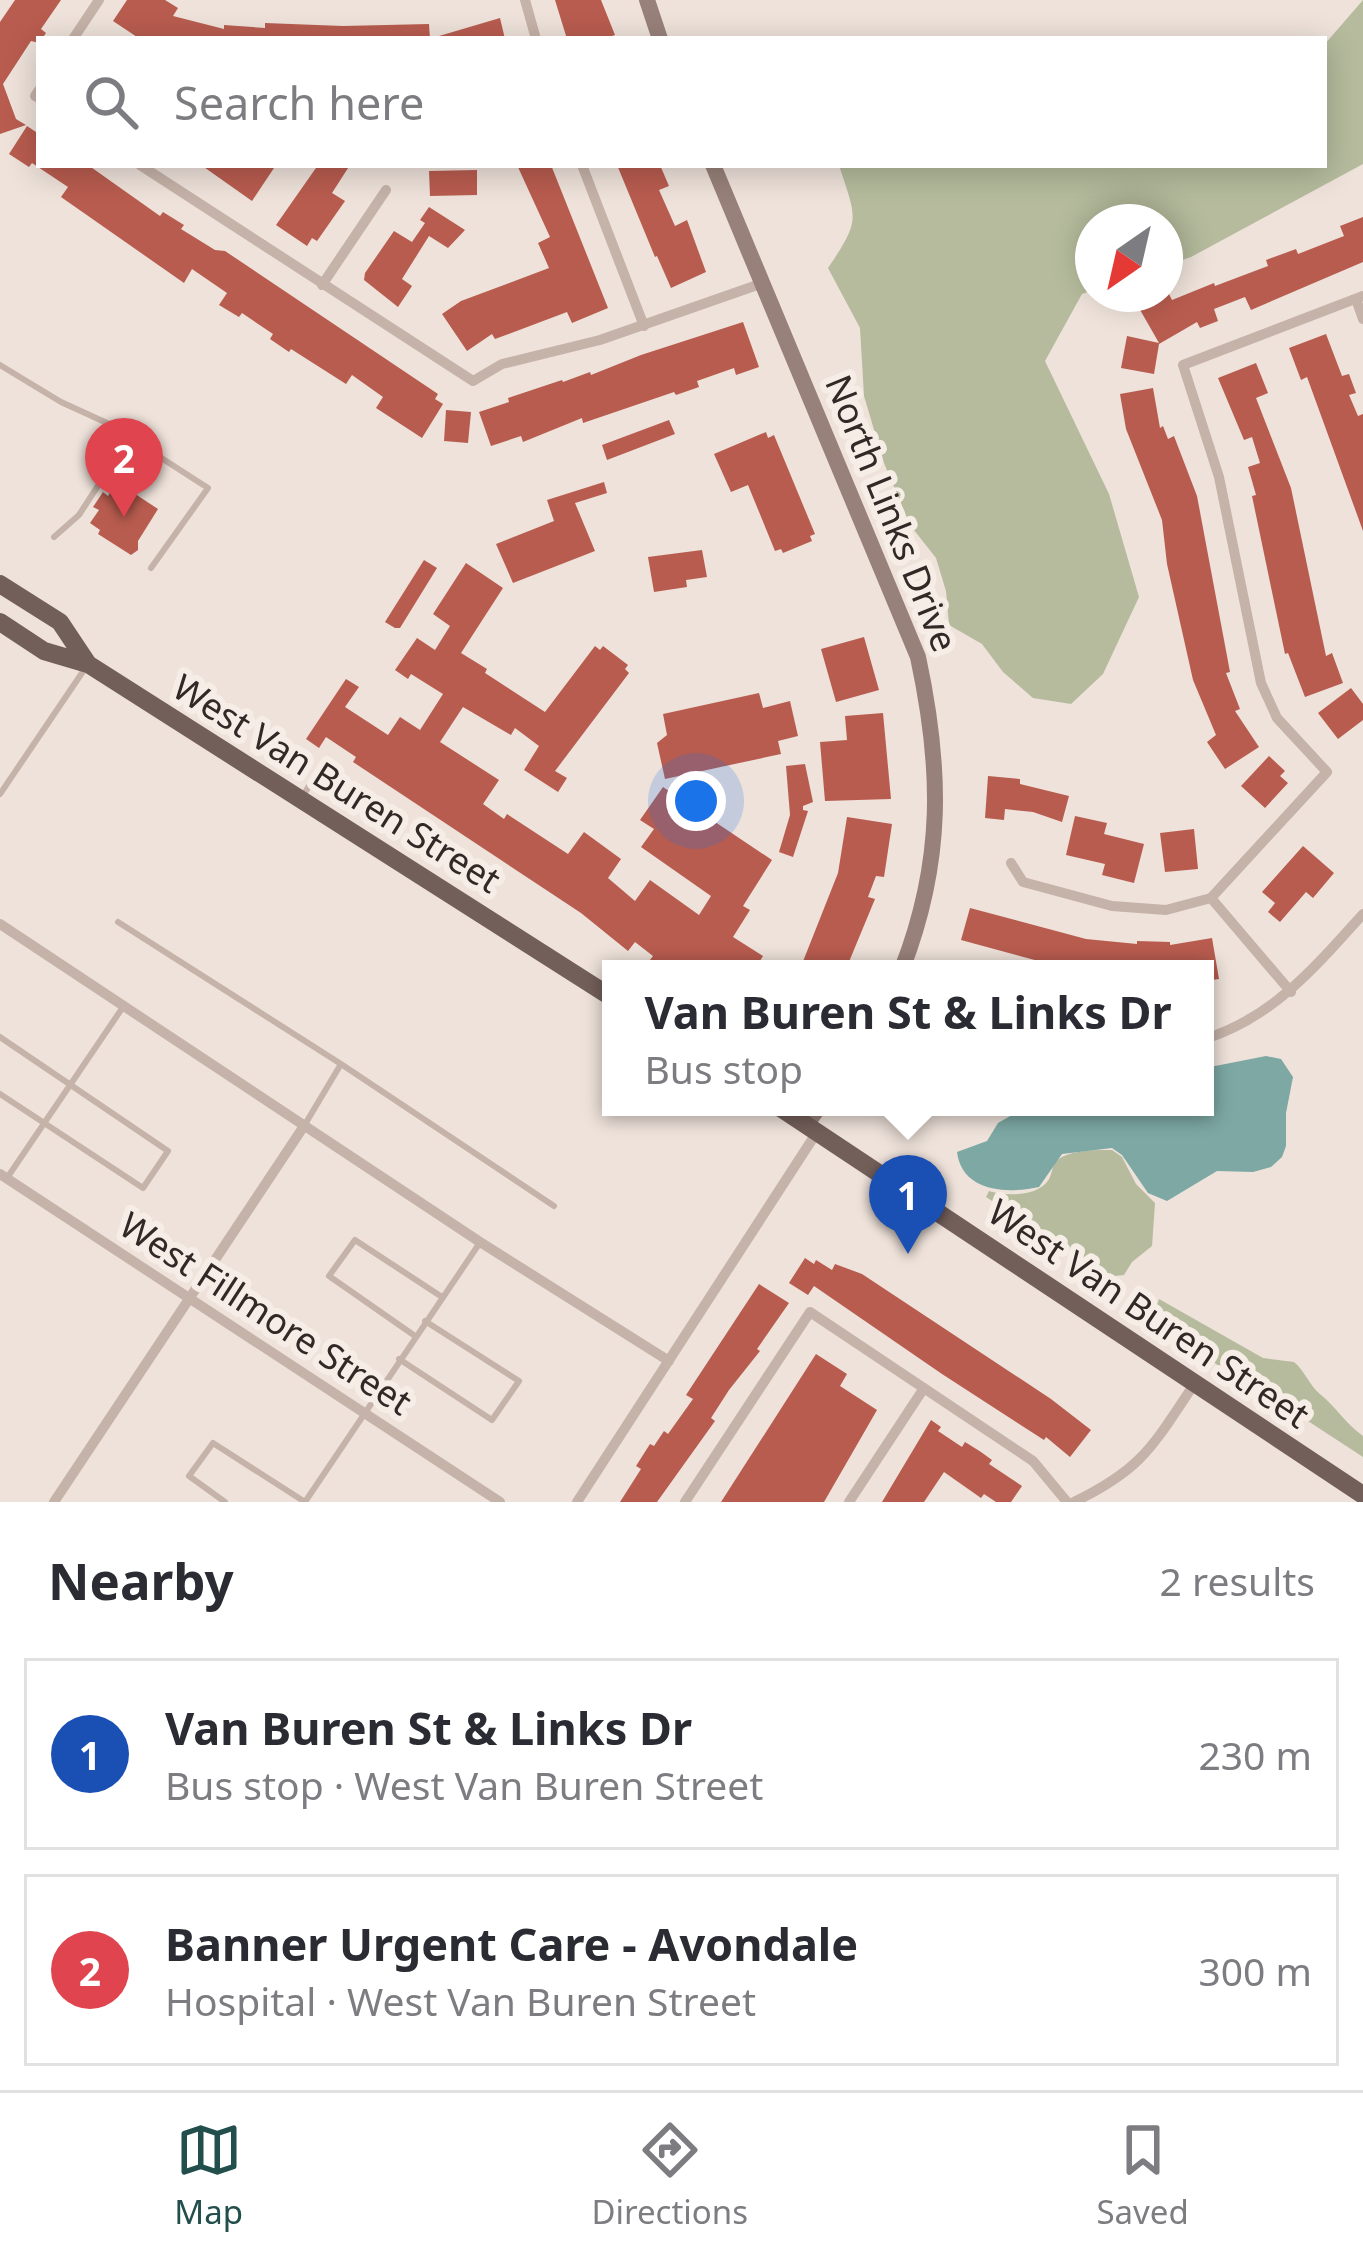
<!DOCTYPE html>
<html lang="en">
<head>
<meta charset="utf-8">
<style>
	:root { --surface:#fff; --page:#f7f7f7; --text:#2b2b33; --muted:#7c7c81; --line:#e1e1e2; --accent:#224f4c }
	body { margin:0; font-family:"Noto Sans",sans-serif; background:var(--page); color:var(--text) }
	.compass { position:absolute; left:1075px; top:204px; width:108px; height:108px; border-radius:50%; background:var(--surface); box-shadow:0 6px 30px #0003; rotate:214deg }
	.you { position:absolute; left:696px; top:801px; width:42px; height:42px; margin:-30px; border:9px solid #fff; border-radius:50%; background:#1a73e8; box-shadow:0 0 0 18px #1a73e833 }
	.badge { display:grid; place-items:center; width:78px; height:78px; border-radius:50%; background:var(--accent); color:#fff; font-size:39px; font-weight:700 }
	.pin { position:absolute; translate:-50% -99px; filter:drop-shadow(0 3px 6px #0008) }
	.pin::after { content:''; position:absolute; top:63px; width:42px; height:36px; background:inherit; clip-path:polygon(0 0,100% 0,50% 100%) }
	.popup { position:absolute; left:602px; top:960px; width:612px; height:156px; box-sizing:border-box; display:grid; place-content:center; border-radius:0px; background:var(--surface); filter:drop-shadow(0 3px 9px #0005); font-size:39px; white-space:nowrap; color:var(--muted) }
	.popup b { font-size:45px; color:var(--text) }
	.popup::after { content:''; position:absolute; left:50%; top:100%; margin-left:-24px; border:24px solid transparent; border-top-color:var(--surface) }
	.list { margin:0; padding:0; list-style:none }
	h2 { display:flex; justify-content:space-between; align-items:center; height:156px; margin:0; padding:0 48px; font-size:51px }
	h2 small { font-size:39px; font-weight:400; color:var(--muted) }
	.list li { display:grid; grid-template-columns:78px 1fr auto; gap:36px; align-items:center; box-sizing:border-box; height:192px; margin:0 24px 24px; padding:0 24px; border:3px solid var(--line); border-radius:0px }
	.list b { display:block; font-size:45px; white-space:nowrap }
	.list p { margin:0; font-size:39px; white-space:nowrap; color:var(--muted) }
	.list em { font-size:39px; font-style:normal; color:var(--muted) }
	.icon { flex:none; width:66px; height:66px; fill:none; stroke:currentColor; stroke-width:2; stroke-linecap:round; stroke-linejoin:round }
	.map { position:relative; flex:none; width:1363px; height:1502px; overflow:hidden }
	.search { position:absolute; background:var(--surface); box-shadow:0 6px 30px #0003; left:36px; right:36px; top:36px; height:132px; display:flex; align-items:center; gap:30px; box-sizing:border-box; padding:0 42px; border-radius:0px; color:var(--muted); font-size:45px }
	.sheet { height:588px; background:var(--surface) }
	nav { display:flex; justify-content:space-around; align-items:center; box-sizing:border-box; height:168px; border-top:3px solid var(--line); background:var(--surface); font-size:33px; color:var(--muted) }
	nav a { display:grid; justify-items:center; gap:6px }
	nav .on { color:var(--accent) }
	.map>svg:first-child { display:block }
</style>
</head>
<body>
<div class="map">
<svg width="1363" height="1502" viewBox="0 0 1363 1502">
	<rect width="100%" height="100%" fill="#eee2da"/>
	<path fill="#b5bb9c" d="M 1363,0 L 1363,164 L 1191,257 L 1165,266 L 1165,222 L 1093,222 L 1093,290 L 1082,294 L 1045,361 L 1109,494 L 1139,597 L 1103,674 L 1071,704 L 1033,698 L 1003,672 L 982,644 L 949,625 L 946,591 L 936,558 L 910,525 L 884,463 L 864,396 L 860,328 L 828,268 C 862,218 856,219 839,165 L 1324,165 L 1324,45 Z
		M 1112,1150 L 1122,1157 L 1136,1184 L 1155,1203 L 1152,1246 L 1132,1262 L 1124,1275 L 1114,1276 L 1097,1269 L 986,1197 L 989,1191 C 1004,1196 1035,1197 1047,1182 C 1054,1174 1050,1163 1062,1157 C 1075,1150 1097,1150 1112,1150 Z
		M 1159,1299 L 1263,1358 L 1294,1362 C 1305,1371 1309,1385 1320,1394 C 1337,1408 1345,1423 1363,1436 L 1363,1457 L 1265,1393 L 1249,1378 L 1219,1366 L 1152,1319 Z"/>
	<path fill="#7da8a4" d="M 1266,1056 L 1281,1059 L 1293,1077 L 1286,1113 L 1286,1146 L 1282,1157 L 1271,1167 L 1253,1172 L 1217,1171 L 1167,1201 L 1148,1193 L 1122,1155 L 1112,1148 L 1062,1154 L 1039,1187 C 1007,1194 962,1192 957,1152 L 987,1141 L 998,1123 L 1026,1107 L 1205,1107 L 1205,1068 Z"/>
	<path fill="#b85c4f" d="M 15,0 L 61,0 L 41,29 L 46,33 L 39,43 L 31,41 L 3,84 L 16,119 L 26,125 L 0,134 L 0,22 Z
		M 127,0 L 165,0 L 178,8 L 173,16 L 224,29 L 224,25 L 265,28 L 265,23 L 343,26 L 429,24 L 430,39 L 140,39 L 113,21 Z
		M 555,0 L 601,0 L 615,35 L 602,39 L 567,39 Z
		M 500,18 L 505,39 L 439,39 L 439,36 Z
		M 27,126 L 39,134 L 39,165 L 88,165 L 160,216 L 163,212 L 184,225 L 181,229 L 215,250 L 225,251 L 438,394 L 435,399 L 443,404 L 422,438 L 376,408 L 383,397 L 352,375 L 346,384 L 291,349 L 289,352 L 270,339 L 273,334 L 242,313 L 239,317 L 219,305 L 227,293 L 192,269 L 184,283 L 61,197 L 68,187 L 32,163 L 29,167 L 9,154 Z
		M 201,165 L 276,165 L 252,201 Z
		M 318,165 L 350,165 L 332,193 L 345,201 L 317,241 L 312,238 L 307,246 L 276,225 Z
		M 517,165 L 551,165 L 608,308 L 572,323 L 567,312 L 495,339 L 492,334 L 467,351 L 442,314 L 461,301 L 549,268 L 538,243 L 550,237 Z
		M 617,165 L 660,165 L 669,186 L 659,190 L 675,226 L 687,220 L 706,272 L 671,288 L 657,256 L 655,257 Z
		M 477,170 L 477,195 L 430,196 L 429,171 Z
		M 429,207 L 465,230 L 448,248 L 429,236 L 402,279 L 412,286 L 398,307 L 364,280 L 365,273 L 394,231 L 412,242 L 425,223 L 420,220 Z
		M 1363,217 L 1363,262 L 1251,310 L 1245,297 L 1214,309 L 1218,321 L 1200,328 L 1197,322 L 1159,344 L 1154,374 L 1121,368 L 1127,336 L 1159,343 L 1139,308 L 1168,292 L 1172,300 L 1214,283 L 1215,286 L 1268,266 L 1266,260 L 1296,249 L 1298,254 L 1344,236 L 1340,226 Z
		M 743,322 L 759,367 L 736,375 L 734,368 L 697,381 L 699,387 L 676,395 L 674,392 L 583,423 L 582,418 L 523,442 L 521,436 L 491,446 L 479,412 L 509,402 L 508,398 L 562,380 L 563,382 L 590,372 L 591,375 L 641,355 Z
		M 1326,334 L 1342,376 L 1349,374 L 1356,393 L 1349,395 L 1358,416 L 1363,414 L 1363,531 L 1307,377 L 1301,380 L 1289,348 Z
		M 1256,363 L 1268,393 L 1256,398 L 1291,488 L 1326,656 L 1332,653 L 1343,683 L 1305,697 L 1288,653 L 1285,654 L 1252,496 L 1256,495 L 1248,467 L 1260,463 L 1252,437 L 1244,440 L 1218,378 Z
		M 1153,388 L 1160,428 L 1163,426 L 1168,439 L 1174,436 L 1197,496 L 1230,672 L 1226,673 L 1240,709 L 1235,711 L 1259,747 L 1225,769 L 1207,742 L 1216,735 L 1193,680 L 1167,564 L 1162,520 L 1126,429 L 1120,394 Z
		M 446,410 L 471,412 L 468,443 L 444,441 Z
		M 669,420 L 675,434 L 607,460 L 602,445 Z
		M 766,432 L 768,438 L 774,435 L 815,534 L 810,536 L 812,541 L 783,553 L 781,549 L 775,551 L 748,485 L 731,492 L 714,454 Z
		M 117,482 L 158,509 L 138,541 L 138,550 L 131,555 L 98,534 L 100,530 L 90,523 L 99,510 L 93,507 L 103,492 L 108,496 Z
		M 604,482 L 607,493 L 575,503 L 595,551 L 513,583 L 496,544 L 554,521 L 547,500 Z
		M 702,550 L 707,577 L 686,580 L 687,587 L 654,592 L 648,557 Z
		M 424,560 L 437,568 L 400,628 L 395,628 L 385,622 Z
		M 466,563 L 503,588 L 461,653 L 487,669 L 485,673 L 545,712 L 595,646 L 600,650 L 603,646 L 628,665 L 625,669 L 629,673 L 555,771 L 567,778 L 558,792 L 524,770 L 539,746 L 515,728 L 511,735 L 463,707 L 440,742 L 499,780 L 483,804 L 504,819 L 507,814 L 568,854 L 584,832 L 621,859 L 608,878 L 635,901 L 650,880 L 699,915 L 711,896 L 641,847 L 654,829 L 640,820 L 663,787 L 772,860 L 743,906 L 750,910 L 733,937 L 763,956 L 755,969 L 663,969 L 650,960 L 653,956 L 635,942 L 628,951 L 581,913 L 353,762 L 356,757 L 326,737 L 319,748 L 306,739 L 346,679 L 359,687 L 345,707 L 388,735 L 400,717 L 420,730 L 443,694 L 411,674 L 408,679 L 395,670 L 417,638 L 435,650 L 450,626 L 433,614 Z
		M 864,637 L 879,690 L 836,702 L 821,649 Z
		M 1351,688 L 1363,704 L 1363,720 L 1338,739 L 1318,713 Z
		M 759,693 L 763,708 L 790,701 L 798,736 L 778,741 L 781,754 L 665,779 L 657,743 L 667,735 L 663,714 Z
		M 883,713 L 891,799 L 825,801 L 820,742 L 847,740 L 845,716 Z
		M 1269,756 L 1285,771 L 1280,776 L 1288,783 L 1265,808 L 1241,786 Z
		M 805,764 L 813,802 L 803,806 L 803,810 L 808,811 L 793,857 L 779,852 L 790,815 L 786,766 Z
		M 988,776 L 1020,779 L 1020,784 L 1069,796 L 1062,822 L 1033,812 L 1005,809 L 1004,820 L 985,818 Z
		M 1075,816 L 1107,823 L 1104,834 L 1144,844 L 1134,883 L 1102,875 L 1105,864 L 1066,855 Z
		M 847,817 L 892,824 L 884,877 L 876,876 L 868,897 L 875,899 L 846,969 L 800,969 L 838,873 Z
		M 1194,829 L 1198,869 L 1165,872 L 1160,833 Z
		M 1303,846 L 1334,873 L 1313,898 L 1306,892 L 1280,922 L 1268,912 L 1275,903 L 1262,892 Z
		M 970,908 L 1086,939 L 1137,944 L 1137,941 L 1170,942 L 1170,945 L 1212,938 L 1219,979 L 1205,981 L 1205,969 L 1046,967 L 1046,963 L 961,940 Z
		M 805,1258 L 814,1264 L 816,1260 L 832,1270 L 835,1264 L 862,1274 L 1051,1399 L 1091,1430 L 1070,1457 L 1046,1437 L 1044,1440 L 942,1374 L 814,1286 L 808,1295 L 789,1283 Z
		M 759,1284 L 789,1303 L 757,1349 L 760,1351 L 729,1390 L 711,1418 L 715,1421 L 657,1502 L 620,1502 L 641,1469 L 636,1466 L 650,1444 L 654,1446 L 664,1431 L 668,1434 L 693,1399 L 686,1395 Z
		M 816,1354 L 847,1374 L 840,1386 L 877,1410 L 824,1502 L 721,1502 Z
		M 931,1420 L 941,1427 L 938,1431 L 962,1447 L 965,1442 L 981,1452 L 992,1460 L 989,1464 L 1022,1486 L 1011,1502 L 996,1502 L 984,1494 L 981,1498 L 944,1472 L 924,1502 L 882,1502 Z"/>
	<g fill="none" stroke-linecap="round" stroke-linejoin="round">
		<path stroke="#c5b2a8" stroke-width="6" d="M 0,365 L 61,402 L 107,423 L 208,488 L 151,568
			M 54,537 L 79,515 L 112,464
			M 0,794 L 86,667
			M 302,797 L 326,760
			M 118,922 L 341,1064 L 304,1126
			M 0,1037 L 168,1151 L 143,1188 L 0,1094
			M 341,1064 L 554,1206
			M 7,1178 L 123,1007
			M 415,1336 L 329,1276 L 355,1240 L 442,1297
			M 399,1359 L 492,1420 L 519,1381 L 425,1321
			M 225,1502 L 189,1476 L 213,1443 L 305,1502 L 479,1244"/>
		<path stroke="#c5b2a8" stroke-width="10" d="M 525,0 L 536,39
			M 73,39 L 99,0
			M 39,90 L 35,96 L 39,98
			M 140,165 L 473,381 L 502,364 L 600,340 L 763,283
			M 582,165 L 644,326
			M 322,285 L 386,190
			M 1356,299 L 1363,319
			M 1011,863 L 1023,882 L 1112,906 L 1166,910 L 1211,898 L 1327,772 L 1277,718 L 1261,683 L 1219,477 L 1183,365 L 1363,296
			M 1211,898 L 1291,992
			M 0,924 L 480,1242 L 669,1361
			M 1205,1039 C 1274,1017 1316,966 1363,914
			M 0,1174 L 500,1502
			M 54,1502 L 304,1126
			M 577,1502 L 817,1132
			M 685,1502 L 810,1312 L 1033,1461 L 1067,1502
			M 849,1502 L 924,1388
			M 1074,1502 C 1144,1468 1153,1445 1195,1383"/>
		<path stroke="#98817a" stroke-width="16" d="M 647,0 L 660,39
			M 713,165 L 918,657 C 942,769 944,861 902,969
			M 806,1125 L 819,1107"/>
		<path stroke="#735f5a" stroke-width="18" d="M 0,584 L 60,622 L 88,664
			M 0,622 L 44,651 L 88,664 L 611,997
			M 779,1107 L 1363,1495"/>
	</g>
	<g text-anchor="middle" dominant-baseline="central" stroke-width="12" stroke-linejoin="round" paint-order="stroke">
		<g font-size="36" fill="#322927" stroke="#f6ede6">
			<text transform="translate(892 513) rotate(68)">North Links Drive</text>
			<text transform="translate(337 783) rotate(32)">West Van Buren Street</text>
			<text transform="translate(266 1313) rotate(33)">West Fillmore Street</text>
			<text transform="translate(1149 1313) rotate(34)">West Van Buren Street</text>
		</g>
	</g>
</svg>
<svg class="compass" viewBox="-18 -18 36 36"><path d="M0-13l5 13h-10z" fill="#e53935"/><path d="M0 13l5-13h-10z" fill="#7c7c81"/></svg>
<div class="you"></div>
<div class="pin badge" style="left:908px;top:1254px;background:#1a4fb4">1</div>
<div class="popup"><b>Van Buren St &amp; Links Dr</b>Bus stop</div>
<div class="pin badge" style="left:124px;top:517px;background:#e0444e">2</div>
<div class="search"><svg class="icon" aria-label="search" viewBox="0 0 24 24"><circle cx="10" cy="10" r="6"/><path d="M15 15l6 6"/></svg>Search here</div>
</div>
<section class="sheet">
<h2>Nearby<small>2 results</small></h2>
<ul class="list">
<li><span class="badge" style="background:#1a4fb4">1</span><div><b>Van Buren St &amp; Links Dr</b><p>Bus stop · West Van Buren Street</p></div><em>230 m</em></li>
<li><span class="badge" style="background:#e0444e">2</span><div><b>Banner Urgent Care - Avondale</b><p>Hospital · West Van Buren Street</p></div><em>300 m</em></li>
</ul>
</section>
<nav>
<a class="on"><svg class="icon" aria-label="map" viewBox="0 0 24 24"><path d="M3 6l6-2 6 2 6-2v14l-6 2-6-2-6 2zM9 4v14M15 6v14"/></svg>Map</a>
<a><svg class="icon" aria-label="directions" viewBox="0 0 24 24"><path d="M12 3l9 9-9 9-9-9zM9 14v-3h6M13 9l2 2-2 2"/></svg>Directions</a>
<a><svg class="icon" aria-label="saved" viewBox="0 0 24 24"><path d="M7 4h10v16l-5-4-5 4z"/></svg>Saved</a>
</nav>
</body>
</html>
